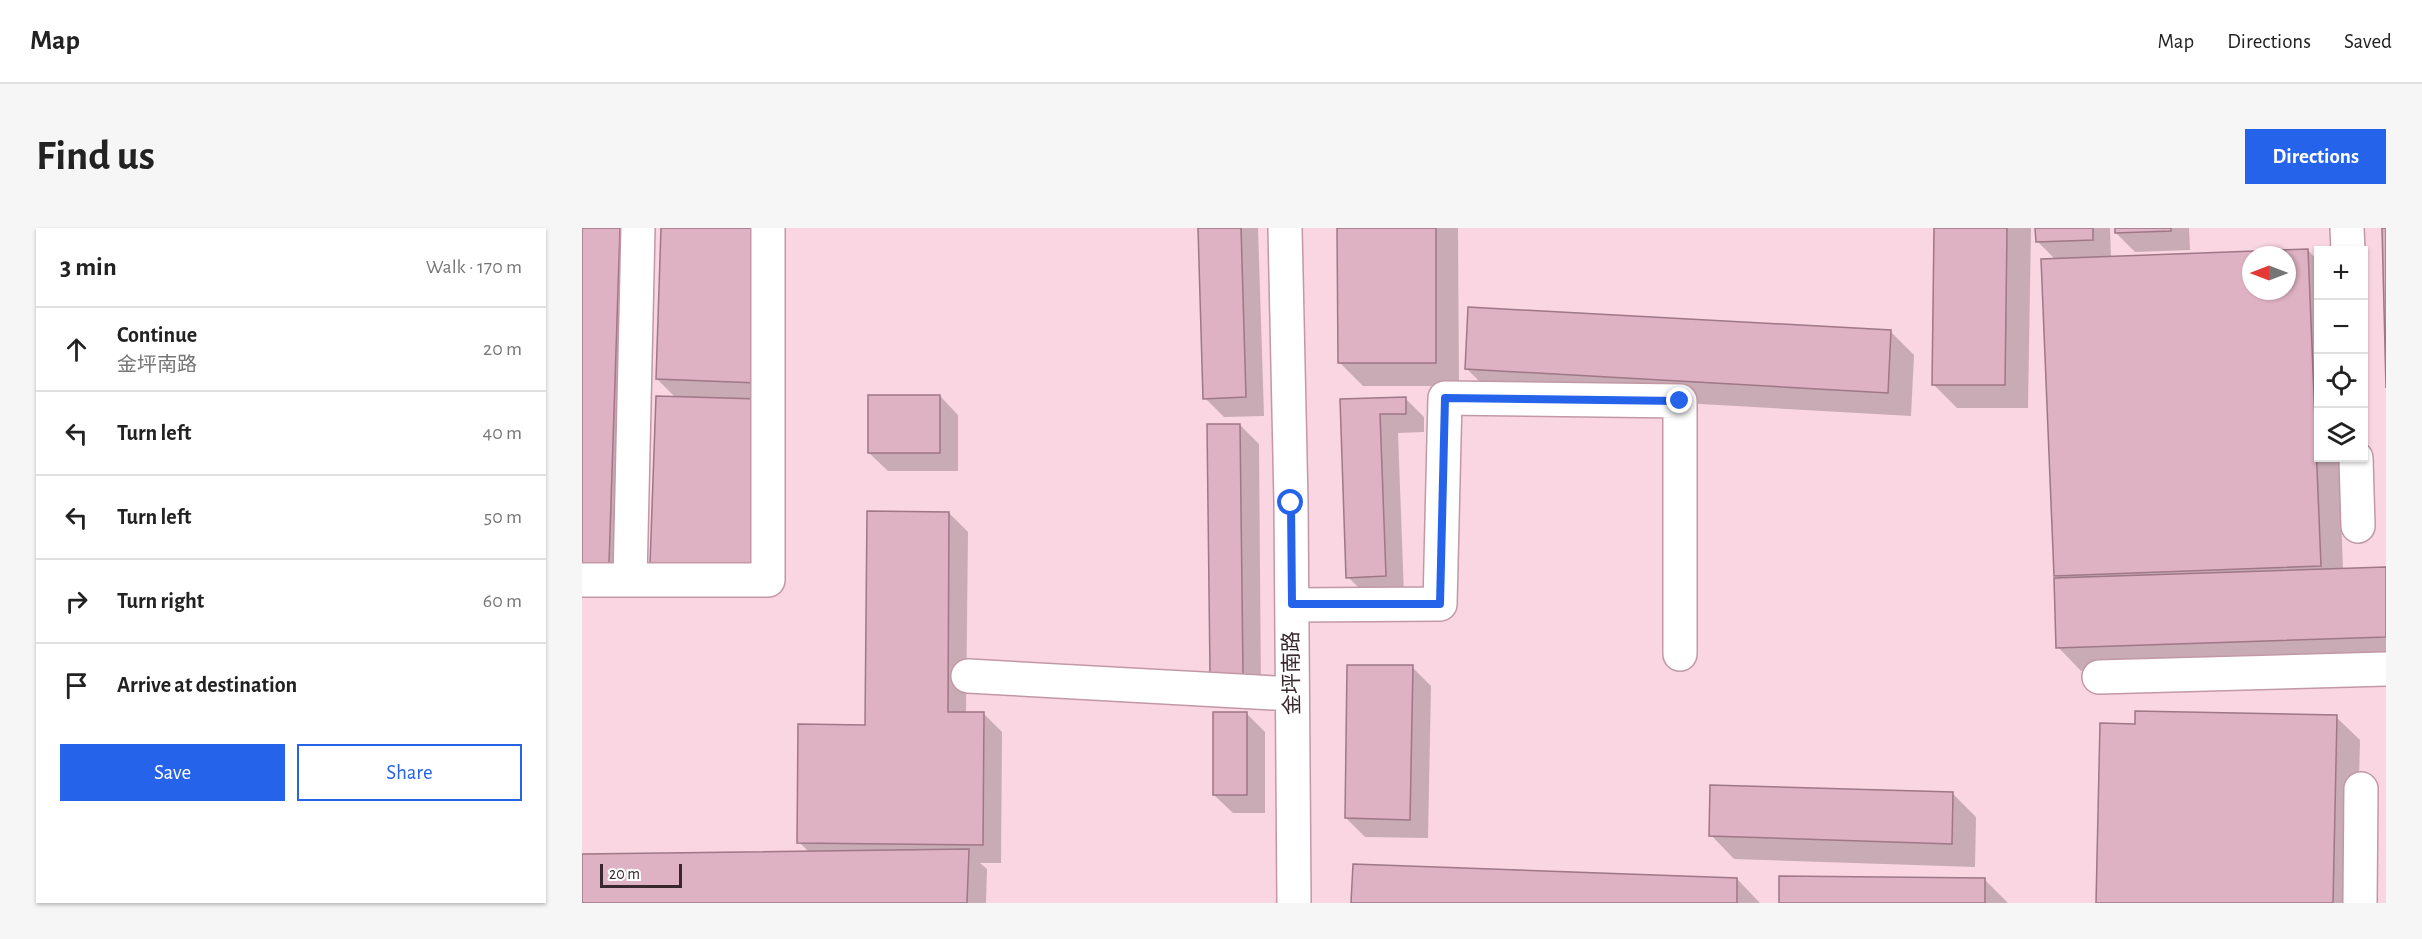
<!DOCTYPE html>
<html lang="en">
<head>
<meta charset="utf-8">
<style>
	:root { --surface:#fff; --page:#f6f6f6; --text:#222; --muted:#767676; --line:#e0e0e0; --accent:#2563eb }
	body { margin:0; font-family:"Alegreya Sans","Noto Sans SC",sans-serif; background:var(--page); color:var(--text) }
	.controls { position:absolute; right:18px; top:18px; display:grid; overflow:hidden; border-radius:0px; box-shadow:0 2px 4px #0004 }
	.controls button { width:54px; height:54px; display:grid; place-items:center; padding:0; border:0; border-bottom:2px solid var(--line); background:var(--surface); color:var(--text); font:30px sans-serif }
	.compass { position:absolute; left:1660px; top:18px; width:54px; height:54px; border-radius:50%; background:var(--surface); box-shadow:0 2px 4px #0004; rotate:270deg }
	.scale { position:absolute; left:18px; bottom:15px; width:82px; box-sizing:border-box; padding-left:6px; border:3px solid #38272d; border-top:0; font-size:16px; line-height:21px; white-space:nowrap; color:#38272d; -webkit-text-stroke:4px #fff; paint-order:stroke }
	.stop { position:absolute; width:18px; height:18px; margin:-14px; border:4px solid #2563eb; border-radius:50%; background:#fff }
	.stop.end { background:#2563eb; border-color:#fff; box-shadow:0 2px 6px #0008 }
	.list { margin:0; padding:0; list-style:none }
	h2 { display:flex; justify-content:space-between; align-items:center; height:78px; margin:0; padding:0 24px; font-size:26px }
	h2 small { font-size:20px; font-weight:400; color:var(--muted) }
	.list li { display:grid; grid-template-columns:39px 1fr auto; gap:18px; align-items:center; box-sizing:border-box; height:84px; padding:0 24px; border-top:2px solid var(--line) }
	.list b { display:block; font-size:22px; white-space:nowrap }
	.list p { margin:0; font-size:20px; white-space:nowrap; color:var(--muted) }
	.list em { font-size:20px; font-style:normal; color:var(--muted) }
	.actions { display:flex; gap:12px; padding:18px 24px }
	.actions a { flex:1; padding:14px 0; border:2px solid var(--accent); border-radius:0px; text-align:center; font-size:21px; color:var(--accent) }
	.actions .main { background:var(--accent); color:#fff }
	.icon { flex:none; width:33px; height:33px; fill:none; stroke:currentColor; stroke-width:2; stroke-linecap:round; stroke-linejoin:round }
	.map { position:relative; flex:none; width:1804px; height:675px; overflow:hidden; border-radius:0px }
	header { display:flex; align-items:center; gap:36px; box-sizing:border-box; height:84px; padding:0 30px; background:var(--surface); border-bottom:2px solid var(--line) }
	header strong { font-size:28px }
	nav { display:flex; gap:33px; margin-inline-start:auto; font-size:21px }
	.intro { display:flex; align-items:center; justify-content:space-between; box-sizing:border-box; height:144px; padding:0 36px }
	h1 { margin:0; font-size:42px }
	.button { padding:15px 27px; border-radius:0px; background:var(--accent); color:#fff; font-size:21px; font-weight:700 }
	main { display:flex; gap:36px; padding:0 36px }
	aside { flex:1; background:var(--surface); border-radius:0px; box-shadow:0 2px 4px #0004 }
	.map>svg:first-child { display:block }
</style>
</head>
<body>
<header>
<strong>Map</strong>
<nav><a>Map</a><a>Directions</a><a>Saved</a></nav>
</header>
<div class="intro"><h1>Find us</h1><a class="button">Directions</a></div>
<main>
<aside>
<h2>3 min<small>Walk · 170 m</small></h2>
<ul class="list">
<li><svg class="icon" aria-label="ahead" viewBox="0 0 24 24"><path d="M12 20V5M6 11l6-6 6 6"/></svg><div><b>Continue</b><p>金坪南路</p></div><em>20 m</em></li>
<li><svg class="icon" aria-label="left" viewBox="0 0 24 24"><path d="M17 20v-9H6M10 6l-5 5 5 5"/></svg><div><b>Turn left</b></div><em>40 m</em></li>
<li><svg class="icon" aria-label="left" viewBox="0 0 24 24"><path d="M17 20v-9H6M10 6l-5 5 5 5"/></svg><div><b>Turn left</b></div><em>50 m</em></li>
<li><svg class="icon" aria-label="right" viewBox="0 0 24 24"><path d="M7 20v-9h11M14 6l5 5-5 5"/></svg><div><b>Turn right</b></div><em>60 m</em></li>
<li><svg class="icon" aria-label="arrive" viewBox="0 0 24 24"><path d="M6 21V4h12l-3 4 3 4H6"/></svg><div><b>Arrive at destination</b></div></li>
</ul>
<div class="actions"><a class="main">Save</a><a>Share</a></div>
</aside>
<div class="map">
<svg width="1804" height="675" viewBox="0 0 1804 675">
	<rect width="100%" height="100%" fill="#fad6e2"/>
	<path fill="#0003" fill-rule="evenodd" d="M 0,0 L 49,0 L 45,354 L 0,353 Z
		M 80,0 L 194,173 L 94,170 L 75,151 Z
		M 618,0 L 676,0 L 682,188 L 642,189 L 623,170 Z
		M 757,0 L 876,0 L 877,158 L 781,158 L 758,135 Z
		M 1353,0 L 1449,0 L 1446,180 L 1375,180 L 1351,156 Z
		M 1455,0 L 1528,0 L 1529,29 L 1726,22 L 1736,33 L 1736,230 L 1757,230 L 1761,342 L 1804,340 L 1804,432 L 1499,443 L 1476,419 L 1477,351 L 1473,347 L 1474,32 L 1455,13 ZM 1669,27 L 1705,27 L 1705,63 L 1669,63 Z
		M 1534,0 L 1607,0 L 1608,22 L 1553,24 L 1534,5 Z
		M 1308,103 L 1332,127 L 1329,188 L 908,164 L 885,141 Z
		M 358,168 L 376,187 L 376,243 L 306,243 L 287,225 Z
		M 823,170 L 842,189 L 842,204 L 816,205 L 822,367 L 785,368 L 766,349 L 759,173 Z
		M 658,197 L 677,216 L 679,464 L 630,445 Z
		M 367,285 L 386,304 L 384,485 L 401,485 L 420,504 L 419,635 L 398,635 L 405,641 L 404,675 L 0,675 L 0,627 L 227,624 L 217,614 L 285,498 Z
		M 830,439 L 849,458 L 846,610 L 783,609 L 764,590 Z
		M 665,486 L 683,504 L 683,585 L 651,585 L 632,567 Z
		M 1754,489 L 1778,512 L 1774,675 L 1515,675 L 1555,498 Z
		M 1371,566 L 1394,589 L 1393,639 L 1152,631 L 1129,607 Z
		M 1155,651 L 1178,675 L 771,675 Z
		M 1402,651 L 1426,675 L 1199,675 Z"/>
	<path fill="#deb2c2" stroke="#9f7786" stroke-width="1.5" fill-rule="evenodd" d="M 0,0 L 38,0 L 27,336 L 0,335 Z
		M 79,0 L 181,0 L 176,155 L 74,151 Z
		M 616,0 L 659,0 L 664,169 L 621,171 Z
		M 755,0 L 854,0 L 854,135 L 756,135 Z
		M 1352,0 L 1425,0 L 1423,157 L 1350,157 Z
		M 1453,0 L 1511,0 L 1511,12 L 1454,14 Z
		M 1533,0 L 1589,0 L 1589,3 L 1533,5 Z
		M 1800,0 L 1804,0 L 1804,160 Z
		M 1726,21 L 1739,338 L 1472,348 L 1459,31 ZM 1669,27 L 1705,27 L 1705,63 L 1669,63 Z
		M 886,79 L 1309,102 L 1306,165 L 883,141 Z
		M 286,167 L 358,167 L 358,225 L 286,225 Z
		M 74,168 L 176,171 L 170,340 L 68,336 Z
		M 824,169 L 824,186 L 798,186 L 804,348 L 764,350 L 758,171 Z
		M 625,196 L 658,196 L 661,446 L 628,446 Z
		M 285,283 L 367,284 L 366,484 L 402,484 L 401,617 L 215,615 L 216,496 L 283,497 Z
		M 1804,339 L 1804,409 L 1474,420 L 1472,350 Z
		M 765,437 L 831,437 L 828,592 L 763,590 Z
		M 1553,483 L 1755,487 L 1751,675 L 1514,675 L 1518,495 L 1553,496 Z
		M 631,484 L 665,484 L 665,567 L 631,567 Z
		M 1128,557 L 1371,564 L 1370,616 L 1127,608 Z
		M 387,621 L 385,675 L 0,675 L 0,626 Z
		M 771,636 L 1155,650 L 1155,675 L 769,675 Z
		M 1197,648 L 1403,650 L 1403,675 L 1197,675 Z"/>
	<g fill="none" stroke-linecap="round" stroke-linejoin="round">
		<g stroke="#c298a7" stroke-width="36">
			<path id="minor" d="M 703,0 L 709,275 L 712,675
				M 1765,0 L 1766,22
				M 1774,230 L 1776,298
				M 0,352 L 186,352 L 186,0
				M 48,352 L 56,0
				M 710,377 L 858,376 L 863,170 L 1098,173 L 1098,426
				M 386,448 L 710,466
				M 1517,449 L 1804,441
				M 1778,675 L 1779,561"/>
		</g>
		<use href="#minor" stroke="#fff" stroke-width="33"/>
	</g>
	<g fill="none" stroke-linecap="round" stroke-linejoin="round">
		<path stroke="#2563eb" stroke-width="8" d="M 709,275 L 710,376 L 858,376 L 863,170 L 1098,173"/>
	</g>
	<g text-anchor="middle" dominant-baseline="central" stroke-width="4.5" stroke-linejoin="round" paint-order="stroke">
		<g font-size="21" fill="#38272d" stroke="#fff">
			<text transform="translate(710 445) rotate(-91)">金坪南路</text>
		</g>
	</g>
</svg>
<div class="controls">
<button>+</button>
<button>−</button>
<button><svg class="icon" aria-label="locate" viewBox="0 0 24 24"><circle cx="12" cy="12" r="6"/><path d="M12 2v4M12 18v4M2 12h4M18 12h4"/></svg></button>
<button><svg class="icon" aria-label="layers" viewBox="0 0 24 24"><path d="M12 4l9 5-9 5-9-5zM3 14l9 5 9-5"/></svg></button>
</div>
<svg class="compass" viewBox="-18 -18 36 36"><path d="M0-13l5 13h-10z" fill="#e53935"/><path d="M0 13l5-13h-10z" fill="#767676"/></svg>
<div class="scale">20 m</div>
<div class="stop" style="left:709px;top:275px"></div>
<div class="stop end" style="left:1098px;top:173px"></div>
</div>
</main>
</body>
</html>
